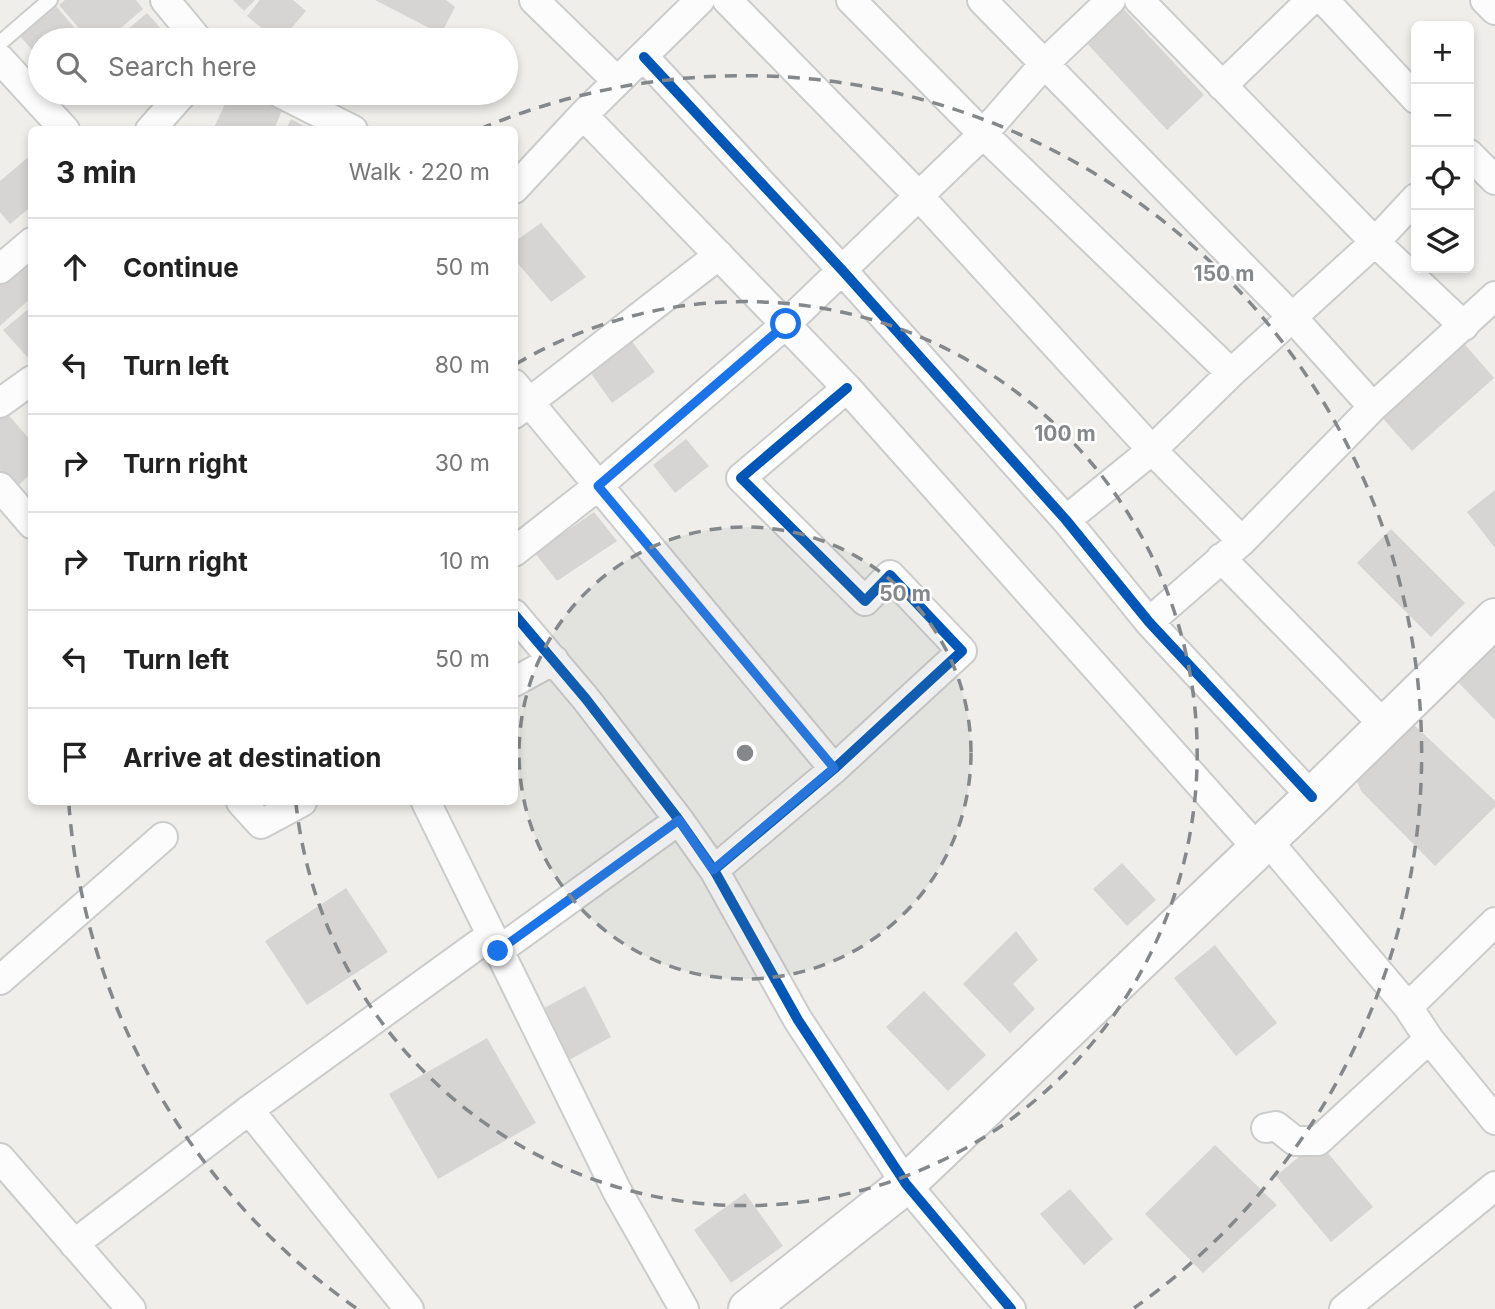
<!DOCTYPE html>
<html lang="en">
<head>
<meta charset="utf-8">
<style>
	:root { --surface:#fff; --page:#f6f6f6; --text:#222; --muted:#767676; --line:#e0e0e0 }
	body { margin:0; font-family:Inter,sans-serif; background:var(--page); color:var(--text) }
	.controls { position:absolute; right:21px; top:21px; display:grid; overflow:hidden; border-radius:10px; box-shadow:0 4px 10px #0003 }
	.controls button { width:63px; height:63px; display:grid; place-items:center; padding:0; border:0; border-bottom:2px solid var(--line); background:var(--surface); color:var(--text); font:35px sans-serif }
	.stop { position:absolute; width:21px; height:21px; margin:-16px; border:5px solid #1a73e8; border-radius:50%; background:#fff }
	.stop.end { background:#1a73e8; border-color:#fff; box-shadow:0 2px 7px #0008 }
	.list { margin:0; padding:0; list-style:none }
	h2 { display:flex; justify-content:space-between; align-items:center; height:91px; margin:0; padding:0 28px; font-size:30px }
	h2 small { font-size:23px; font-weight:400; color:var(--muted) }
	.list li { display:grid; grid-template-columns:46px 1fr auto; gap:21px; align-items:center; box-sizing:border-box; height:98px; padding:0 28px; border-top:2px solid var(--line) }
	.list b { display:block; font-size:26px; white-space:nowrap }
	.list em { font-size:23px; font-style:normal; color:var(--muted) }
	.icon { flex:none; width:38px; height:38px; fill:none; stroke:currentColor; stroke-width:2; stroke-linecap:round; stroke-linejoin:round }
	.map { position:relative; flex:none; width:1495px; height:1309px; overflow:hidden }
	.search { position:absolute; background:var(--surface); box-shadow:0 4px 10px #0003; left:28px; top:28px; width:490px; height:77px; display:flex; align-items:center; gap:18px; box-sizing:border-box; padding:0 24px; border-radius:38px; color:var(--muted); font-size:26px }
	.panel { position:absolute; background:var(--surface); box-shadow:0 4px 10px #0003; left:28px; top:126px; width:490px; height:679px; border-radius:10px }
	.map>svg:first-child { display:block }
</style>
</head>
<body>
<div class="map">
<svg width="1495" height="1309" viewBox="0 0 1495 1309">
	<rect width="100%" height="100%" fill="#efeeea"/>
	<path fill="#d6d5d3" d="M 65,0 L 136,0 L 143,9 L 107,40 L 89,40 L 59,5 Z
		M 233,0 L 255,0 L 244,11 Z
		M 260,0 L 293,0 L 306,11 L 281,40 L 276,40 L 247,16 Z
		M 375,0 L 446,0 L 455,7 L 441,34 Z
		M 1119,4 L 1204,95 L 1167,130 L 1082,38 Z
		M 55,5 L 85,40 L 40,40 L 40,59 L 19,35 Z
		M 147,13 L 171,40 L 115,40 Z
		M 230,93 L 258,93 L 284,105 L 274,130 L 213,130 Z
		M 291,119 L 311,130 L 286,130 Z
		M 32,154 L 32,206 L 10,224 L 0,212 L 0,181 Z
		M 541,223 L 586,277 L 551,302 L 514,259 L 514,242 Z
		M 32,253 L 32,297 L 0,326 L 0,281 Z
		M 32,306 L 32,357 L 29,359 L 3,330 Z
		M 630,339 L 655,372 L 612,403 L 588,369 Z
		M 1461,340 L 1494,378 L 1412,451 L 1378,413 Z
		M 5,411 L 32,442 L 32,472 L 16,488 L 0,470 L 0,416 Z
		M 686,439 L 709,466 L 675,493 L 653,465 Z
		M 1495,490 L 1495,548 L 1467,512 Z
		M 594,512 L 617,541 L 557,581 L 535,553 Z
		M 1391,529 L 1465,603 L 1431,637 L 1357,563 Z
		M 1495,640 L 1495,720 L 1455,679 Z
		M 1412,723 L 1495,801 L 1495,807 L 1435,866 L 1361,791 L 1354,774 Z
		M 1122,863 L 1156,900 L 1127,926 L 1093,889 Z
		M 346,888 L 388,952 L 307,1005 L 265,941 Z
		M 1016,931 L 1038,960 L 1013,984 L 1035,1009 L 1010,1033 L 963,984 Z
		M 1215,945 L 1277,1023 L 1236,1056 L 1174,978 Z
		M 585,986 L 611,1037 L 558,1066 L 531,1015 Z
		M 924,991 L 986,1055 L 948,1091 L 886,1027 Z
		M 487,1038 L 536,1123 L 438,1179 L 389,1094 Z
		M 1318,1141 L 1373,1207 L 1331,1242 L 1276,1176 Z
		M 1215,1145 L 1277,1205 L 1203,1273 L 1145,1214 Z
		M 1070,1189 L 1113,1239 L 1084,1265 L 1040,1214 Z
		M 745,1193 L 783,1246 L 731,1283 L 694,1230 Z"/>
	<g fill="none" stroke-linecap="round" stroke-linejoin="round">
		<g stroke="#cbcccc" stroke-width="18">
			<path id="service" d="M 0,43 L 50,0"/>
		</g>
		<g stroke="#cbcccc" stroke-width="32">
			<path id="minor" d="M 165,0 L 198,40
				M 534,0 L 617,81
				M 727,0 L 919,196 L 1152,450 L 1242,541
				M 851,0 L 983,134 L 1231,373
				M 982,0 L 1293,318 L 1373,407
				M 1139,0 L 1375,242 L 1464,326
				M 1324,0 L 1416,99
				M 1485,0 L 1495,10
				M 644,57 L 842,270 L 1066,520 L 1149,622 L 1312,797
				M 0,59 L 65,130
				M 1222,86 L 1311,0
				M 280,93 L 353,130
				M 583,115 L 847,388 L 1257,848
				M 150,130 L 183,93
				M 1469,154 L 1495,180
				M 514,189 L 583,115 L 700,0
				M 0,269 L 32,242
				M 514,384 L 834,769
				M 0,403 L 32,380
				M 514,414 L 719,255
				M 0,487 L 32,524
				M 1066,520 L 1152,450 L 1231,373 L 1375,242 L 1416,198
				M 514,552 L 598,486 L 786,324 L 983,134 L 1046,62 L 1111,0
				M 1221,558 L 1385,726
				M 514,614 L 586,699 L 679,820 L 714,870 L 798,1020 L 906,1184 L 1011,1309
				M 1149,622 L 1242,541 L 1373,407 L 1495,296
				M 514,682 L 554,660
				M 241,802 L 261,824 L 302,802
				M 426,802 L 617,1191 L 684,1309
				M 1267,840 L 1408,1007 L 1429,1039 L 1495,1120
				M 714,870 L 834,769 L 962,651 L 890,575 L 865,601 L 741,478 L 847,388
				M 498,951 L 679,820
				M 0,980 L 163,837
				M 1408,1007 L 1495,922
				M 249,1110 L 409,1309
				M 1266,1128 L 1276,1126 L 1295,1141 L 1318,1141 L 1429,1039
				M 0,1158 L 131,1309
				M 74,1244 L 249,1110 L 491,935
				M 1344,1309 L 1495,1186"/>
		</g>
		<g stroke="#cacacb" stroke-width="42">
			<path id="secondary" d="M 748,1309 L 906,1184 L 1312,797 L 1495,618"/>
		</g>
		<use href="#service" stroke="#fdfcfc" stroke-width="14"/>
		<use href="#minor" stroke="#fdfcfc" stroke-width="28"/>
		<use href="#secondary" stroke="#fdfcfc" stroke-width="38"/>
		<g stroke="#fff" stroke-width="15">
			<path id="cycleway" d="M 644,57 L 842,270 L 1066,520 L 1149,622 L 1312,797
				M 514,614 L 586,699 L 679,820 L 714,870 L 798,1020 L 906,1184 L 1011,1309
				M 714,870 L 834,769 L 962,651 L 890,575 L 865,601 L 741,478 L 847,388"/>
		</g>
		<use href="#cycleway" stroke="#0057b8" stroke-width="10"/>
	</g>
	<g fill="none" stroke-linecap="round" stroke-linejoin="round">
		<path stroke="#1a73e8" stroke-width="9" d="M 498,951 L 679,820 L 713,870 L 834,768 L 598,486 L 786,324"/>
	</g>
	<circle cx="745" cy="753" r="226" fill="#84888a" fill-opacity=".12"/>
	<g fill="none" stroke="#84888a" stroke-width="3.5" stroke-dasharray="12 9">
		<circle cx="745" cy="753" r="226"/>
		<path d="M516 364A452 452 0 1 1 296 804"/>
		<path d="M356 1308A678 678 0 0 1 69 806M480 129A678 678 0 0 1 1134 1308"/>
	</g>
	<circle cx="745" cy="753" r="10" fill="#84888a" stroke="#fff" stroke-width="3.5"/>
	<g font-size="21" text-anchor="middle" font-weight="bold" fill="#84888a" stroke="#fff" stroke-width="5" stroke-linejoin="round" paint-order="stroke">
		<text x="1224" y="281">150 m</text>
		<text x="1065" y="441">100 m</text>
		<text x="905" y="601">50 m</text>
	</g>
</svg>
<div class="controls">
<button>+</button>
<button>−</button>
<button><svg class="icon" aria-label="locate" viewBox="0 0 24 24"><circle cx="12" cy="12" r="6"/><path d="M12 2v4M12 18v4M2 12h4M18 12h4"/></svg></button>
<button><svg class="icon" aria-label="layers" viewBox="0 0 24 24"><path d="M12 4l9 5-9 5-9-5zM3 14l9 5 9-5"/></svg></button>
</div>
<div class="stop" style="left:786px;top:324px"></div>
<div class="stop end" style="left:498px;top:951px"></div>
<div class="search"><svg class="icon" aria-label="search" viewBox="0 0 24 24"><circle cx="10" cy="10" r="6"/><path d="M15 15l6 6"/></svg>Search here</div>
<section class="panel">
<h2>3 min<small>Walk · 220 m</small></h2>
<ul class="list">
<li><svg class="icon" aria-label="ahead" viewBox="0 0 24 24"><path d="M12 20V5M6 11l6-6 6 6"/></svg><div><b>Continue</b></div><em>50 m</em></li>
<li><svg class="icon" aria-label="left" viewBox="0 0 24 24"><path d="M17 20v-9H6M10 6l-5 5 5 5"/></svg><div><b>Turn left</b></div><em>80 m</em></li>
<li><svg class="icon" aria-label="right" viewBox="0 0 24 24"><path d="M7 20v-9h11M14 6l5 5-5 5"/></svg><div><b>Turn right</b></div><em>30 m</em></li>
<li><svg class="icon" aria-label="right" viewBox="0 0 24 24"><path d="M7 20v-9h11M14 6l5 5-5 5"/></svg><div><b>Turn right</b></div><em>10 m</em></li>
<li><svg class="icon" aria-label="left" viewBox="0 0 24 24"><path d="M17 20v-9H6M10 6l-5 5 5 5"/></svg><div><b>Turn left</b></div><em>50 m</em></li>
<li><svg class="icon" aria-label="arrive" viewBox="0 0 24 24"><path d="M6 21V4h12l-3 4 3 4H6"/></svg><div><b>Arrive at destination</b></div></li>
</ul>
</section>
</div>
</body>
</html>
